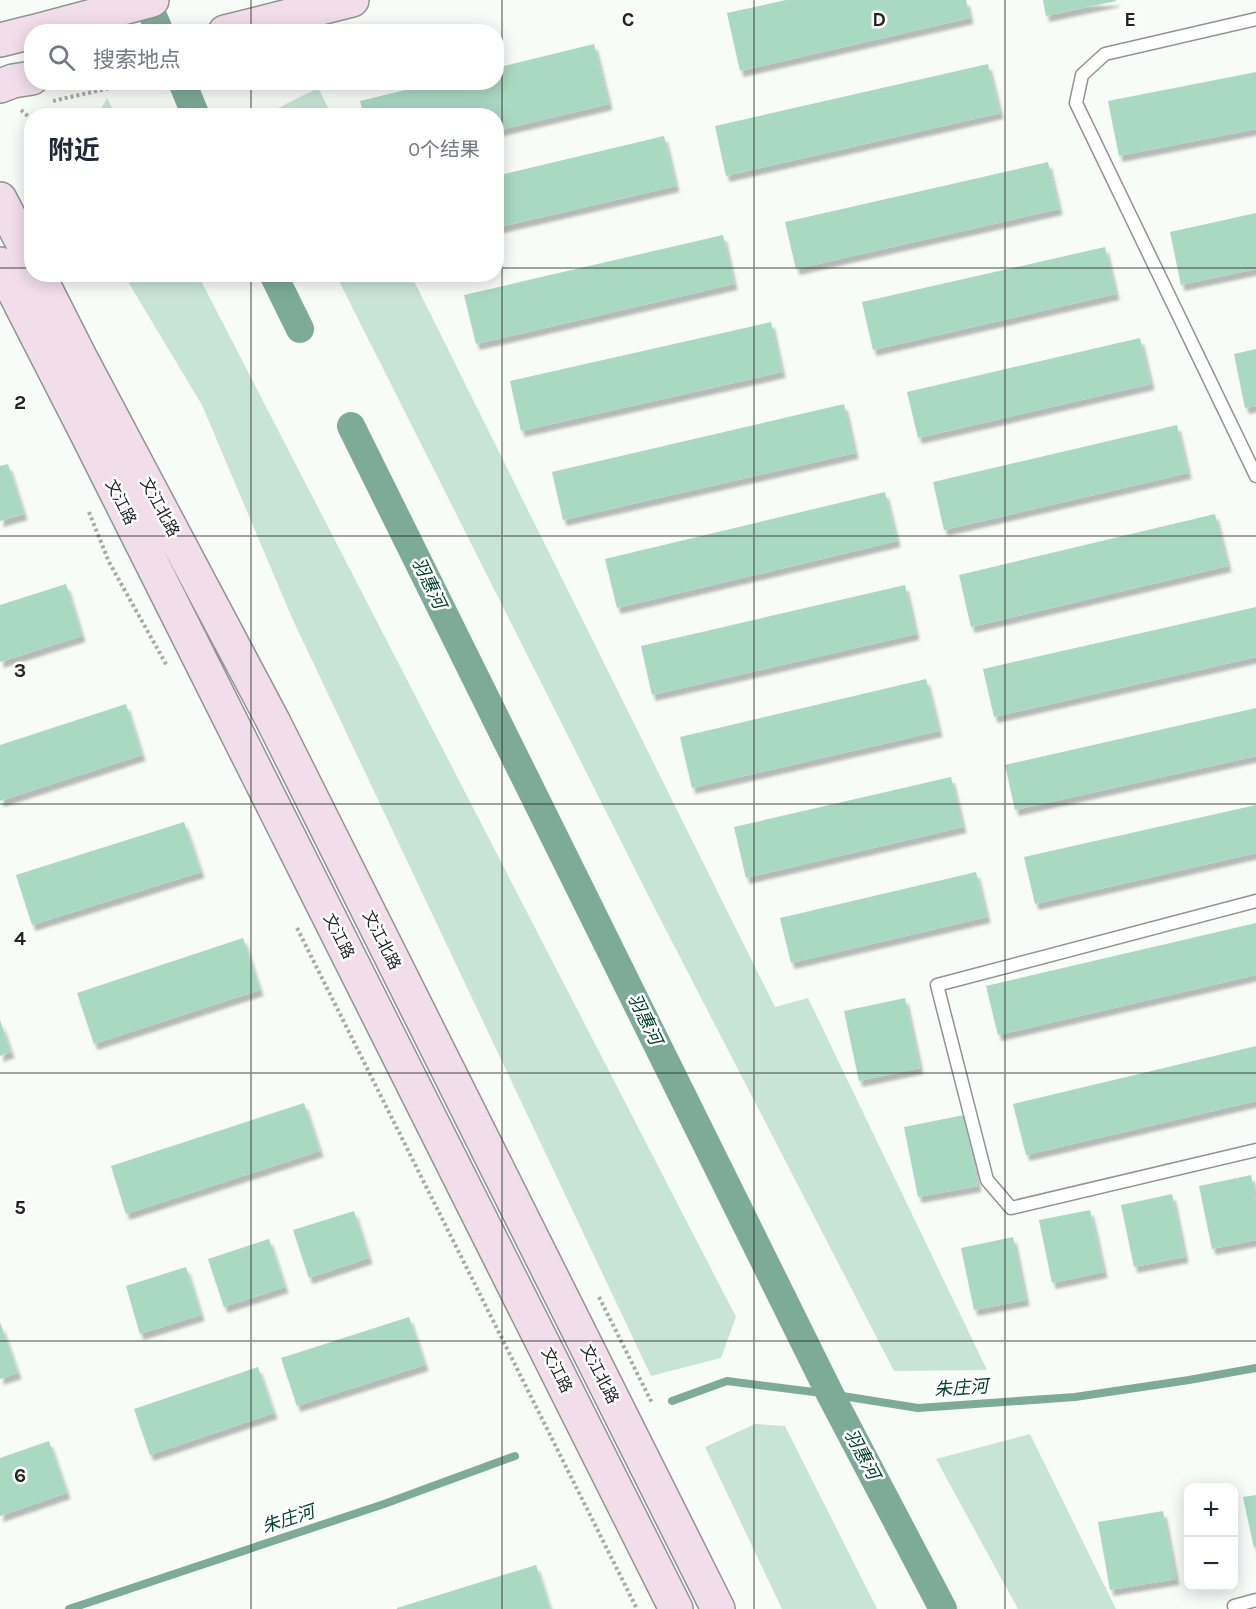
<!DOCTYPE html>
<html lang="zh">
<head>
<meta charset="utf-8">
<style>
	:root { --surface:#fff; --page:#f6f6f7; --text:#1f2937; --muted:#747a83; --line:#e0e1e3 }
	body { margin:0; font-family:Karla,"Noto Sans SC",sans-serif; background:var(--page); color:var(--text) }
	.controls { position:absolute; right:18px; bottom:18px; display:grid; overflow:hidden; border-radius:12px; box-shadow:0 3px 15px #0003 }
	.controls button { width:54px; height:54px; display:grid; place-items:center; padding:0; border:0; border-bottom:2px solid var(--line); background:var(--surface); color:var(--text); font:30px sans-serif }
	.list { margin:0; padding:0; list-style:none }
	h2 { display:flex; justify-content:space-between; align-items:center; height:78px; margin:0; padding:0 24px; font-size:26px }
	h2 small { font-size:20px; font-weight:400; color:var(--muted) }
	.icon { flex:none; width:33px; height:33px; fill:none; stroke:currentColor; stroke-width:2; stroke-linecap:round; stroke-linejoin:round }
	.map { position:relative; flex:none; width:1256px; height:1609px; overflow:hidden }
	.search { position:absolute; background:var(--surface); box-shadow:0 3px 15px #0003; left:24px; top:24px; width:480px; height:66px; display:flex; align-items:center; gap:15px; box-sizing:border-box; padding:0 21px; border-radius:24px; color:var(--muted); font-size:22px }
	.panel { position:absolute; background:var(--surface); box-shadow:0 3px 15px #0003; left:24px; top:108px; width:480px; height:174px; border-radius:24px }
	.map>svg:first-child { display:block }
</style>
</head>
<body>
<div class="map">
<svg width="1256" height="1609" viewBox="0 0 1256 1609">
	<defs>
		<filter id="shadow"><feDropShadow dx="3.5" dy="6" stdDeviation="1.5" flood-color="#0004"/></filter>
	</defs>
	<rect width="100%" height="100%" fill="#f7fcf9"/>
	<path fill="#c8e4d7" d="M 318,88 L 332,115 L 264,115 Z
		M 107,98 L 116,115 L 98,115 Z
		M 124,275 L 198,275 L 736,1317 L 721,1358 L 651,1376 L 292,618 L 202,405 Z
		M 336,275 L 411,275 L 775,1007 L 808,998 L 987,1370 L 894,1371 L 652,903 Z
		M 755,1424 L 785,1426 L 877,1609 L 782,1609 L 705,1447 Z
		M 1030,1434 L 1116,1609 L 1018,1609 L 936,1459 Z"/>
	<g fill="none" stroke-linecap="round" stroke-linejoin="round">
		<path stroke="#7dab97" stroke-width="8" d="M 672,1401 L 727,1381 L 830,1394 L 918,1408 L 1075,1397 L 1189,1380 L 1256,1368
			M 69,1609 L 384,1504 L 515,1456"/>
		<path stroke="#7dab97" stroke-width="28" d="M 146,0 L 160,32
			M 182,82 L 196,116
			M 273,274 L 300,329
			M 351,426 L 830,1394 L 943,1609"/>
	</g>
	<path fill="#a9d8c3" filter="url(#shadow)" d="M 786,0 L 966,0 L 970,18 L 740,71 L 727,13 Z
		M 1043,0 L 1116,0 L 1116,1 L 1046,16 Z
		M 594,44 L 609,104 L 496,131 L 496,116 L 364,116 L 360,101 L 438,82 L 496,82 L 496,68 Z
		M 988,64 L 1000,113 L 726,176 L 715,126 Z
		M 1256,72 L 1256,129 L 1119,156 L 1108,101 Z
		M 664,136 L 676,186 L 496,228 L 496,176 Z
		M 1048,162 L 1059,209 L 796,269 L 785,222 Z
		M 1256,213 L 1256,269 L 1181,285 L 1170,232 Z
		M 723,235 L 734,284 L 476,344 L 464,295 Z
		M 1105,247 L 1116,294 L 873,350 L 862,302 Z
		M 771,322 L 782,372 L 521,431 L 510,381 Z
		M 1140,338 L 1151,384 L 918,438 L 907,392 Z
		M 1256,349 L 1256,406 L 1245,408 L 1234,354 Z
		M 844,404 L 855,453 L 563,520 L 552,472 Z
		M 1177,425 L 1188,473 L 944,530 L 933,482 Z
		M 8,464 L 24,514 L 0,521 L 0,466 Z
		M 885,492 L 897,541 L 617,608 L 605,559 Z
		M 1215,514 L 1228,566 L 971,627 L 959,575 Z
		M 66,584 L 82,636 L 0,662 L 0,605 Z
		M 905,585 L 916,634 L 652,695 L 641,646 Z
		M 1256,607 L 1256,657 L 994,717 L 983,669 Z
		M 926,679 L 939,731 L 692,788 L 680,737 Z
		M 126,704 L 142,755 L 0,801 L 0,745 Z
		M 1256,708 L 1256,756 L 1015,810 L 1005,765 Z
		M 951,777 L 963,827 L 746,878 L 734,827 Z
		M 1256,805 L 1256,853 L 1035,904 L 1024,857 Z
		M 184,822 L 201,872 L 32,925 L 16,875 Z
		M 976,872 L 987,917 L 791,963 L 780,918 Z
		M 1256,923 L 1256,975 L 998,1035 L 986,986 Z
		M 243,938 L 260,990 L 94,1044 L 77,993 Z
		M 905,998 L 920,1068 L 859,1081 L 844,1011 Z
		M 0,1020 L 11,1052 L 0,1056 Z
		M 1256,1046 L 1256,1101 L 1026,1155 L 1013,1104 Z
		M 304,1103 L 320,1151 L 126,1214 L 111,1166 Z
		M 964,1115 L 978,1186 L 918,1197 L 904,1127 Z
		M 1251,1175 L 1256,1201 L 1256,1240 L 1212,1249 L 1199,1186 Z
		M 1172,1194 L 1185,1257 L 1134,1267 L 1121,1205 Z
		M 1090,1210 L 1104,1272 L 1052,1283 L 1039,1220 Z
		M 354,1211 L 369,1258 L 309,1278 L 293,1230 Z
		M 1013,1237 L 1026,1300 L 974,1310 L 961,1248 Z
		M 269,1239 L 285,1287 L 224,1307 L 208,1259 Z
		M 186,1267 L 201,1315 L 140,1334 L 126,1286 Z
		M 409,1317 L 425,1365 L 297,1406 L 281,1358 Z
		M 0,1322 L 18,1373 L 0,1379 Z
		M 258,1367 L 274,1413 L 150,1455 L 134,1409 Z
		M 49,1441 L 67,1493 L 0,1516 L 0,1458 Z
		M 1256,1495 L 1256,1547 L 1254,1548 L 1243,1497 Z
		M 1163,1511 L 1176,1579 L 1110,1590 L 1098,1522 Z
		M 536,1565 L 550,1609 L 397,1609 L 397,1608 Z"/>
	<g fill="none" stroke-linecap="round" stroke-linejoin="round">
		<g stroke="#909492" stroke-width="15">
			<path id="service" d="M 1256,19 L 1105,54 L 1082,75 L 1076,103 L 1256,476
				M 1256,901 L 937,985 L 987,1180 L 1011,1208 L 1256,1150
				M 1234,1606 L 1256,1600"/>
		</g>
		<g stroke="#909492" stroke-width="36">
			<path id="secondary" d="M 33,32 L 152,0
				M 225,32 L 352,0
				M 0,40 L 32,32
				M 0,86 L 13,81 L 32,78
				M 0,199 L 32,261
				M 0,264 L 85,430 L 676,1609
				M 38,274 L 80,357 L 273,721 L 718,1609"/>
		</g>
		<path stroke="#a7aba9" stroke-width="4" stroke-dasharray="3 3" stroke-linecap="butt" d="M 53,101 L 136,82
			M 21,110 L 32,120
			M 89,512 L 109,562 L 167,666
			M 297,928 L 637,1609
			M 599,1297 L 652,1403"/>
		<use href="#service" stroke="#fff" stroke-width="12"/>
		<use href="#secondary" stroke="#f2deeb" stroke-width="33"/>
	</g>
	<path fill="none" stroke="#222423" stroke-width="1.5" stroke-opacity="0.55" d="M 251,0 L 251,32M 502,0 L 502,1609M 754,0 L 754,1609M 1005,0 L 1005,1609M 251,82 L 251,116M 0,268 L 32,268M 496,268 L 1256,268M 251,274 L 251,1609M 0,536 L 1256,536M 0,804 L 1256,804M 0,1073 L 1256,1073M 0,1341 L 1256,1341"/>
	<g text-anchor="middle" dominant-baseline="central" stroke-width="5" stroke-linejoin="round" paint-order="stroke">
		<g font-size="16" fill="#222423" stroke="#fff">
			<text transform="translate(121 502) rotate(63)">文江路</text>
			<text transform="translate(160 507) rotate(62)">文江北路</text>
			<text transform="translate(339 936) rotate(63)">文江路</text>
			<text transform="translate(382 940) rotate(63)">文江北路</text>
			<text transform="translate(557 1370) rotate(63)">文江路</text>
			<text transform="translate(600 1374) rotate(63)">文江北路</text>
		</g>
		<g font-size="18" font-style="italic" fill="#00402d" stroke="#fff">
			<text transform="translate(429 583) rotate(64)">羽惠河</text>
			<text transform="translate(645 1019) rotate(64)">羽惠河</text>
			<text transform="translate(961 1388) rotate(-4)">朱庄河</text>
			<text transform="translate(862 1454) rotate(62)">羽惠河</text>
			<text transform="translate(288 1519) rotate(-18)">朱庄河</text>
		</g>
	</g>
	<g font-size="20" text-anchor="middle" font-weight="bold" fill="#222423" stroke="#fff" stroke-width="5" stroke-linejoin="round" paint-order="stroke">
		<text x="628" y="26">C</text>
		<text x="879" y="26">D</text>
		<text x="1130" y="26">E</text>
		<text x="20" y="409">2</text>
		<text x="20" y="677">3</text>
		<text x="20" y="945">4</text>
		<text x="20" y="1214">5</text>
		<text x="20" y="1482">6</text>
	</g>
</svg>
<div class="controls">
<button>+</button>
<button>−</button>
</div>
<div class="search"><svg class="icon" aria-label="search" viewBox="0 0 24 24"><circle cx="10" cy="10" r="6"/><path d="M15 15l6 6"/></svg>搜索地点</div>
<section class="panel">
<h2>附近<small>0个结果</small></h2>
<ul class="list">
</ul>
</section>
</div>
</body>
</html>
